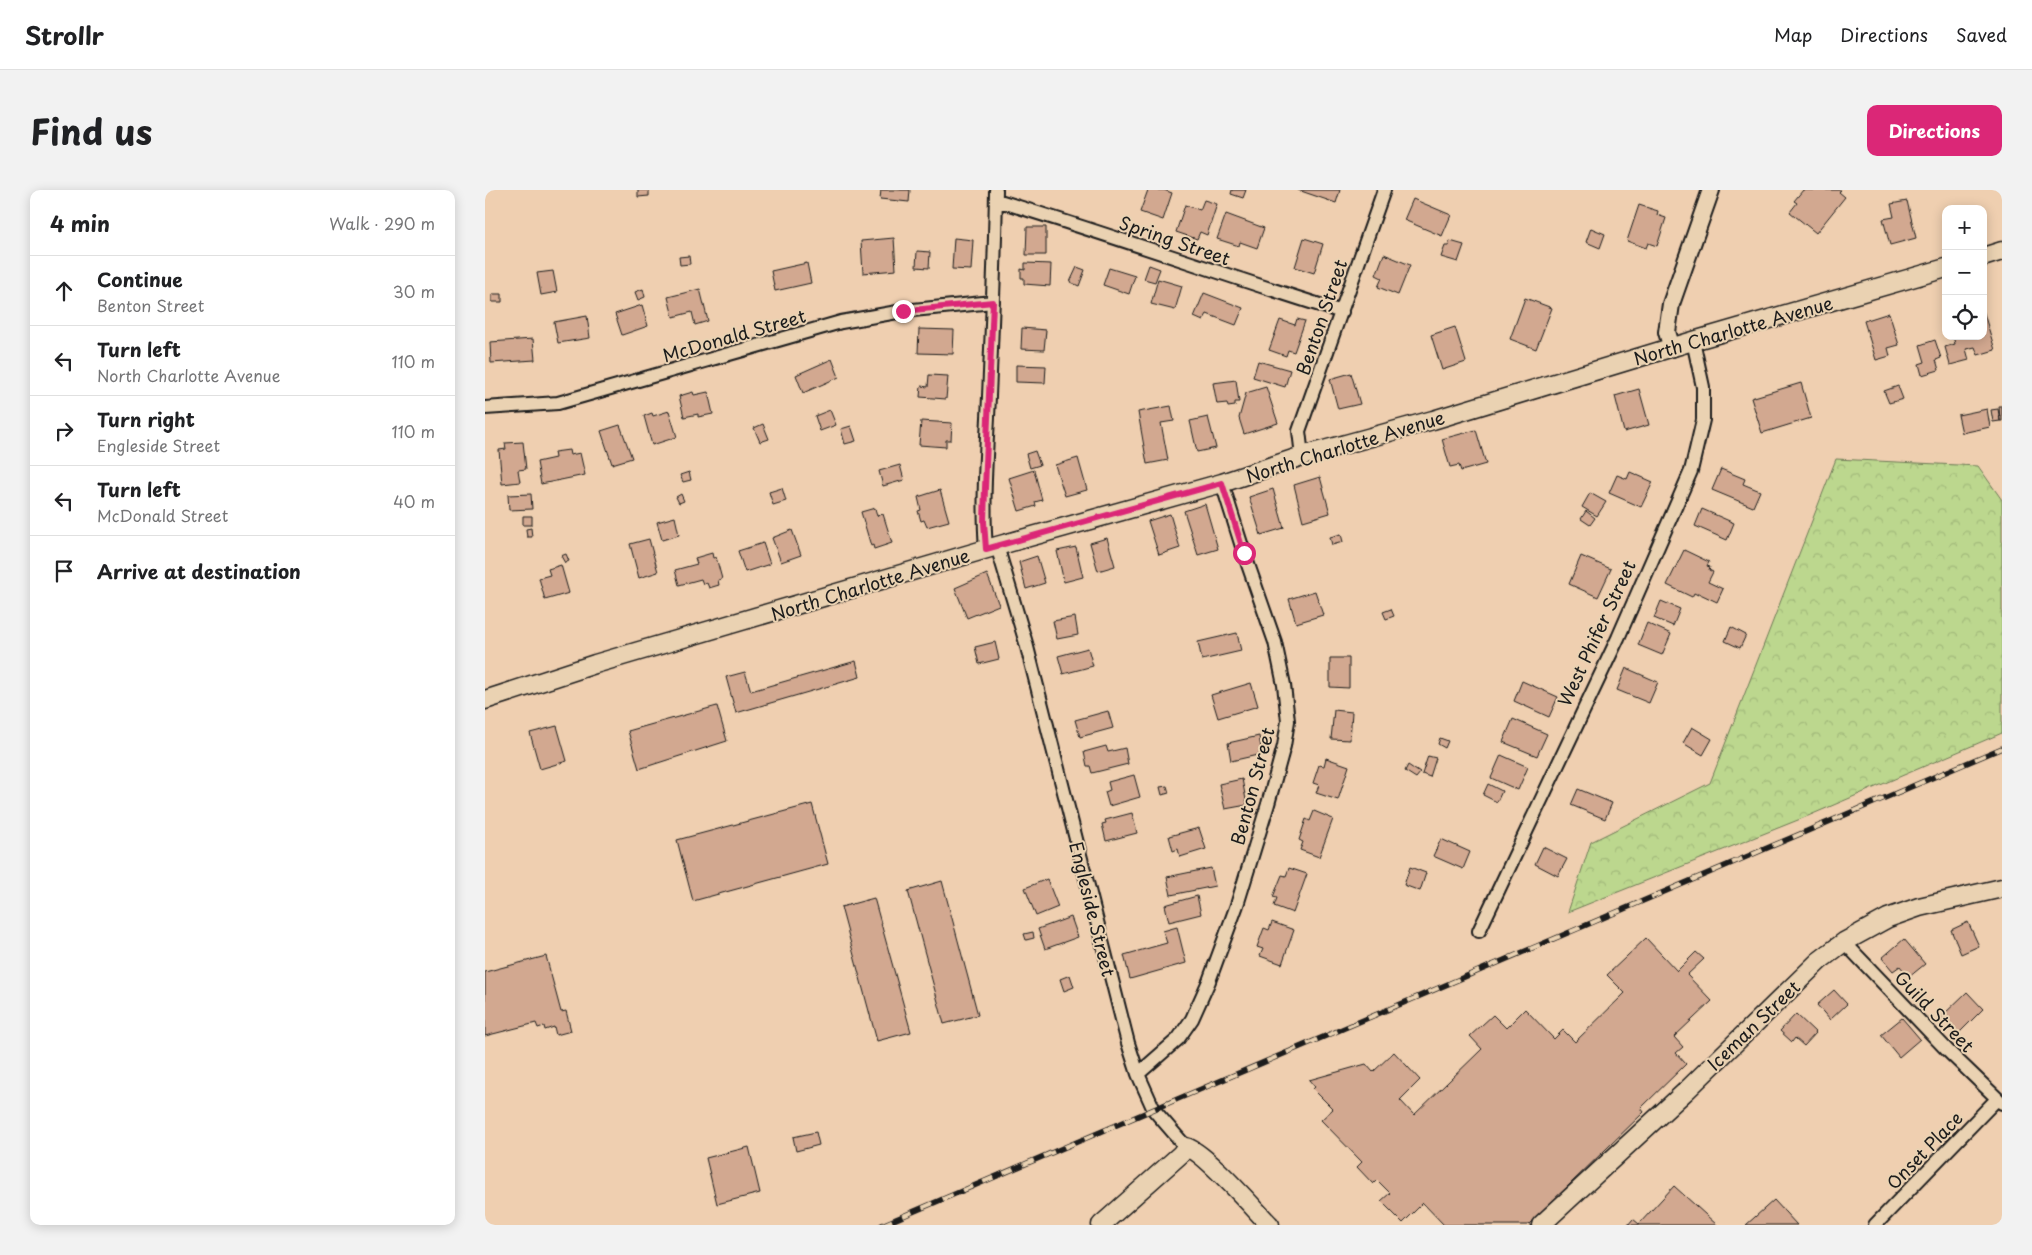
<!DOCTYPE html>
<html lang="en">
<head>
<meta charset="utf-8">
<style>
	:root { --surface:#fff; --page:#f2f2f2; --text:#202124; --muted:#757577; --line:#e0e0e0; --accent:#db2777 }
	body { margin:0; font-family:"Playpen Sans",sans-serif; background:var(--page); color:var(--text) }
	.controls { position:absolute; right:15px; top:15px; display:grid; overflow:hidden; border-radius:10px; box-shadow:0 2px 12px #0003 }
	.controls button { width:45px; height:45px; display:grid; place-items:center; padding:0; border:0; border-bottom:1px solid var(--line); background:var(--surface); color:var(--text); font:25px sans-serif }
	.stop { position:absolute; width:15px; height:15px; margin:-11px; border:4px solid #db2777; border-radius:50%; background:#fff }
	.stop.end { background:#db2777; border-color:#fff; box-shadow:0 1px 5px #0008 }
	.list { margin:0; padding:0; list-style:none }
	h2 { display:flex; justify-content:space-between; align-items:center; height:65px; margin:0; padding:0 20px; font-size:21px }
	h2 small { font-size:16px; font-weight:400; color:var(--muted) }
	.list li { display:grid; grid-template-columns:32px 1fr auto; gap:15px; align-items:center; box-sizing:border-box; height:70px; padding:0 20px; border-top:1px solid var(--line) }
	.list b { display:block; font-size:19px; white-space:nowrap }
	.list p { margin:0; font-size:16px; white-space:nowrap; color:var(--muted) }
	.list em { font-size:16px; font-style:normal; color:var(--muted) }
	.icon { flex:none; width:28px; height:28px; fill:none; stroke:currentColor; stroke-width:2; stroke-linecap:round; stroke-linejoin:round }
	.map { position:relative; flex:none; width:1517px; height:1035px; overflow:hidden; border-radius:10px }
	header { display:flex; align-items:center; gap:30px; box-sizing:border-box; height:70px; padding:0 25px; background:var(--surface); border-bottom:1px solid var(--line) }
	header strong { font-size:24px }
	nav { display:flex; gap:28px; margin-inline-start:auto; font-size:18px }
	.intro { display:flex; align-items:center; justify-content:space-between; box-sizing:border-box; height:120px; padding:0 30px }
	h1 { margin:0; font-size:35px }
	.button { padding:12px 22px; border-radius:10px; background:var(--accent); color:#fff; font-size:18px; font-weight:700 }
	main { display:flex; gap:30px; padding:0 30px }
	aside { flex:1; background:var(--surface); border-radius:10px; box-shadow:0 2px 12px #0003 }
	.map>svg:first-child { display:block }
</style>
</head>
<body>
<header>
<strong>Strollr</strong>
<nav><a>Map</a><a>Directions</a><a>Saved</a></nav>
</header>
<div class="intro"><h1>Find us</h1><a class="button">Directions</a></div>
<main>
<aside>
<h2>4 min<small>Walk · 290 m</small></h2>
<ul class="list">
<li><svg class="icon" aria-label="ahead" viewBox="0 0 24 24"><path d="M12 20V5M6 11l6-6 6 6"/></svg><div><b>Continue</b><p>Benton Street</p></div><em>30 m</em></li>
<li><svg class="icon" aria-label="left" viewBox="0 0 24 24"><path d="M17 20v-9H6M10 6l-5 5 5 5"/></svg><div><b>Turn left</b><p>North Charlotte Avenue</p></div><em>110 m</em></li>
<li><svg class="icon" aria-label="right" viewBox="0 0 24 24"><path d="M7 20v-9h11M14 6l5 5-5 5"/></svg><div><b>Turn right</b><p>Engleside Street</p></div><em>110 m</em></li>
<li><svg class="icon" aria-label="left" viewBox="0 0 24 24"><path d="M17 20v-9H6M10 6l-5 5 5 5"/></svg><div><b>Turn left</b><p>McDonald Street</p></div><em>40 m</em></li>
<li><svg class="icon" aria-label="arrive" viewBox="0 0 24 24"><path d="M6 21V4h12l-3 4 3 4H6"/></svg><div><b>Arrive at destination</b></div></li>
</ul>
</aside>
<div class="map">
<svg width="1517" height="1035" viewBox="0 0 1517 1035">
	<defs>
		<pattern id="forest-crowns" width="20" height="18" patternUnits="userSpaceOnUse" patternTransform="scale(1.25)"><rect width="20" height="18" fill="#bcd78e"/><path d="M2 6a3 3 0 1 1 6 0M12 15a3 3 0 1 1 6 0" fill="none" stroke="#a1b87a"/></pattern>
	</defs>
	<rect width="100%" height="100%" fill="#efcfb0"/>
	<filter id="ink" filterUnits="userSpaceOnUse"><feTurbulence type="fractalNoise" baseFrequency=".02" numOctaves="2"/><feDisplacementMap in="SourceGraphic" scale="10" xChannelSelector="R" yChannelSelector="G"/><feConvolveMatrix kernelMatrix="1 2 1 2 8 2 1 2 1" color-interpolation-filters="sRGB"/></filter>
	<g filter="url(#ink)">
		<path fill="url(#forest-crowns)" stroke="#6c7a55" d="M 1351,269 L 1493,276 L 1517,310 L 1517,543 L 1323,626 L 1083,722 L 1106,652 L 1225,593 Z"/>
		<path fill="#d2a890" stroke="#1c1c1c" d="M 153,0 L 164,0 L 164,6 L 153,7 Z
			M 396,0 L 425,0 L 424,12 L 395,9 Z
			M 663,0 L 679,0 L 687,3 L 678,30 L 655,22 Z
			M 747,0 L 761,0 L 758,8 L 746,4 Z
			M 813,0 L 855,0 L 851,13 Z
			M 1318,0 L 1356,0 L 1354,2 L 1360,7 L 1331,43 L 1305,22 L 1312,13 L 1309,11 Z
			M 928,9 L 966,25 L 957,46 L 919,30 Z
			M 719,10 L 732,14 L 722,45 L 715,42 L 712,49 L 691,42 L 700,15 L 715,20 Z
			M 1422,11 L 1431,48 L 1405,55 L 1398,29 L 1409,27 L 1406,14 Z
			M 1154,15 L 1173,21 L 1172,25 L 1181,28 L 1172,56 L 1163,53 L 1161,58 L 1142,51 Z
			M 741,24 L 779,38 L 772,58 L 755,52 L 754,56 L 732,49 Z
			M 542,37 L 561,37 L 561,65 L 541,65 Z
			M 1106,38 L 1120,44 L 1115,58 L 1101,52 Z
			M 409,48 L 411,80 L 378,83 L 376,51 Z
			M 469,48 L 488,50 L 486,80 L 467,79 Z
			M 819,48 L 838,54 L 829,83 L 810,77 Z
			M 965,51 L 979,55 L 973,72 L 956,67 L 960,56 L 963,56 Z
			M 432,61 L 445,62 L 444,78 L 431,77 Z
			M 899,64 L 925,75 L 913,105 L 893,97 L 897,88 L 891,85 Z
			M 204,66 L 205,74 L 195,75 L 194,67 Z
			M 322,73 L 326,93 L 290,101 L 286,81 Z
			M 540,73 L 566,74 L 565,96 L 539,94 L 539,88 L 536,88 L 536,79 L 540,80 Z
			M 664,75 L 675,79 L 670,92 L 659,89 Z
			M 592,77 L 600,80 L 594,96 L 585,92 Z
			M 624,78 L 650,86 L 644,104 L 618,95 Z
			M 68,81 L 72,102 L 56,105 L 52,83 Z
			M 673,89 L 697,96 L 690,120 L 666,114 Z
			M 158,99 L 160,107 L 153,110 L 150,102 Z
			M 215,99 L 223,131 L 210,135 L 207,122 L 188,127 L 183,107 Z
			M 719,103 L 758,118 L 751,135 L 722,124 L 718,131 L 709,127 Z
			M 7,104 L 17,104 L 17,112 L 7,112 Z
			M 1040,108 L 1067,118 L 1051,159 L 1025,149 Z
			M 157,115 L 163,136 L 137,145 L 130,124 Z
			M 1498,120 L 1510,160 L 1493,165 L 1490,157 L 1481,159 L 1484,170 L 1465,175 L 1460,157 L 1470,154 L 1468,146 L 1498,146 Z
			M 1404,123 L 1414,155 L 1403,158 L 1405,166 L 1391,170 L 1379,131 Z
			M 102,126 L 105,148 L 73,153 L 69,132 Z
			M 812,129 L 820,131 L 809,162 L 803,160 L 801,166 L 784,160 L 795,130 L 810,135 Z
			M 970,137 L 981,172 L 957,180 L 946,145 Z
			M 537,138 L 561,140 L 559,160 L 536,159 Z
			M 434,139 L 469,140 L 468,164 L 433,163 Z
			M 48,149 L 50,170 L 6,173 L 5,152 Z
			M 1450,150 L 1456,168 L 1451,170 L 1454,180 L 1437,185 L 1434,174 L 1440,172 L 1435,155 Z
			M 347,169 L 354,187 L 318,203 L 311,185 Z
			M 773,171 L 805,180 L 800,197 L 768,187 Z
			M 531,175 L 561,176 L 560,193 L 531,192 Z
			M 866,183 L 875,214 L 853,219 L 845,189 Z
			M 444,185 L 463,186 L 461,209 L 435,207 L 436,196 L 443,197 Z
			M 751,190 L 754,212 L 750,212 L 750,216 L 743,217 L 742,213 L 732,214 L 728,193 Z
			M 1316,193 L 1326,228 L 1277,243 L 1266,208 Z
			M 1413,196 L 1418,209 L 1404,213 L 1399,201 Z
			M 781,197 L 793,233 L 759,244 L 754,228 L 761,203 Z
			M 1154,199 L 1164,235 L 1139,242 L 1130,206 Z
			M 208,202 L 209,205 L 223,202 L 228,224 L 213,227 L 213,224 L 199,227 L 194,206 Z
			M 686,216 L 689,231 L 676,233 L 683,270 L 662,274 L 653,222 Z
			M 1514,216 L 1517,216 L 1517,231 L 1515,231 Z
			M 1502,219 L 1505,237 L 1477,243 L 1473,225 Z
			M 1513,219 L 1515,231 L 1508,232 L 1506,220 Z
			M 345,220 L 351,235 L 335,241 L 330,226 Z
			M 184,221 L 192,247 L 167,255 L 159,226 L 167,223 L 168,226 Z
			M 723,227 L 731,258 L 712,262 L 705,231 Z
			M 436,231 L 467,233 L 466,250 L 461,250 L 461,257 L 434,255 Z
			M 278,234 L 284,249 L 275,252 L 269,238 Z
			M 135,235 L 147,268 L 127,274 L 116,241 Z
			M 366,236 L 371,251 L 360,254 L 356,239 Z
			M 991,240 L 1001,274 L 976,281 L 974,275 L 965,277 L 957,249 Z
			M 38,252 L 41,279 L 33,280 L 35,292 L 17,294 L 14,260 L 21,259 L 20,253 Z
			M 84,260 L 85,265 L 95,263 L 100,285 L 56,294 L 52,272 L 70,268 L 69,262 Z
			M 550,261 L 555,275 L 545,278 L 541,264 Z
			M 593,268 L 602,300 L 580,306 L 570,275 Z
			M 415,275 L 419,290 L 398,296 L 394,281 Z
			M 1236,279 L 1260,289 L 1258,294 L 1275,301 L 1268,317 L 1227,300 Z
			M 549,280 L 557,310 L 550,312 L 551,316 L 534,321 L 524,288 Z
			M 204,282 L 206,290 L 198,292 L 195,285 Z
			M 1145,282 L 1168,292 L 1156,317 L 1124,303 L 1132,285 L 1142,289 Z
			M 835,287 L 845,323 L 818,331 L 809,295 Z
			M 297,298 L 301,311 L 288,315 L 284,302 Z
			M 788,299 L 799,338 L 776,345 L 764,307 Z
			M 455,300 L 464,331 L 442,337 L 439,330 L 436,331 L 433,321 L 436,320 L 433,307 Z
			M 1105,303 L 1121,312 L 1112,326 L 1097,317 Z
			M 46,304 L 47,319 L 24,320 L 23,305 Z
			M 196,304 L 199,311 L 194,313 L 191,307 Z
			M 720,314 L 733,359 L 713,365 L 699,321 Z
			M 390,318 L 392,326 L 398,324 L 407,353 L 389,359 L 388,355 L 386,356 L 376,322 Z
			M 1217,319 L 1249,333 L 1242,350 L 1210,336 Z
			M 1101,321 L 1110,328 L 1105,335 L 1096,329 Z
			M 685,324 L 695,358 L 674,365 L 663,331 Z
			M 38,326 L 47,326 L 47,335 L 38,335 Z
			M 190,327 L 194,345 L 177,350 L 172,332 Z
			M 46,338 L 47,347 L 42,347 L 41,339 Z
			M 307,340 L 316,365 L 296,372 L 287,348 Z
			M 856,344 L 858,352 L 847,355 L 845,347 Z
			M 622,348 L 630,376 L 613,381 L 605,353 Z
			M 164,349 L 173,382 L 154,388 L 145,354 Z
			M 278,353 L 285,374 L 260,382 L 253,361 Z
			M 591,357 L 598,387 L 579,392 L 572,361 Z
			M 1199,360 L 1224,372 L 1222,376 L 1225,377 L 1224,380 L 1228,382 L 1223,392 L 1238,399 L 1232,412 L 1213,403 L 1213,405 L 1209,403 L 1207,407 L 1182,395 Z
			M 227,363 L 228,368 L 231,367 L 237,389 L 233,390 L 234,395 L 224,398 L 222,393 L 218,394 L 216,389 L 194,395 L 190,380 L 212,374 L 210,368 Z
			M 81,364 L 84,371 L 80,373 L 76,366 Z
			M 552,366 L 560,393 L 541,399 L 534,372 Z
			M 1096,366 L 1126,379 L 1113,407 L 1084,394 Z
			M 76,375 L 84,403 L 60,410 L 54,388 L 65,385 L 63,379 Z
			M 502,384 L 514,415 L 482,428 L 470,398 Z
			M 830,401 L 838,425 L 811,433 L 804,409 Z
			M 1176,411 L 1195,419 L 1188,436 L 1169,428 Z
			M 906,419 L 909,426 L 901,429 L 898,422 Z
			M 590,427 L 593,445 L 572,449 L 568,431 Z
			M 1162,433 L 1186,444 L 1177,465 L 1153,455 Z
			M 1246,437 L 1261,445 L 1255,458 L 1240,451 Z
			M 752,443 L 756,461 L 717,470 L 713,452 Z
			M 510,452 L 514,469 L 494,474 L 490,457 Z
			M 603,458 L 608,476 L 578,484 L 573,466 Z
			M 845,468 L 864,468 L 864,498 L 845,497 Z
			M 371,471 L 375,487 L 251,523 L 241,487 L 260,482 L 266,501 Z
			M 1141,478 L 1173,492 L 1164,513 L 1132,500 Z
			M 1037,491 L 1073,507 L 1064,527 L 1029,511 Z
			M 766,493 L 773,516 L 733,528 L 726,505 Z
			M 232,516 L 242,551 L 154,579 L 143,541 Z
			M 849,520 L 867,522 L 865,550 L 846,549 Z
			M 623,521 L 628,538 L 595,547 L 590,530 Z
			M 1028,529 L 1062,544 L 1052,566 L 1018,552 Z
			M 72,536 L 82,571 L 55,579 L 45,543 Z
			M 1207,537 L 1227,549 L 1218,565 L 1198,553 Z
			M 774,546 L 777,564 L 746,571 L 743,553 Z
			M 955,548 L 963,551 L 960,558 L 953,554 Z
			M 621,556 L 623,562 L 640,558 L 643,574 L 607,583 L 605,576 L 602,576 L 599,562 Z
			M 1016,565 L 1043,577 L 1033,600 L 1006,588 Z
			M 943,566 L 951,568 L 945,587 L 937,584 Z
			M 841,568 L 864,576 L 853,610 L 831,603 L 834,595 L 828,593 L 834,575 L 839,576 Z
			M 923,575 L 935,583 L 931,588 L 920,581 Z
			M 649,585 L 655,607 L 624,616 L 620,602 L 625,600 L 623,592 Z
			M 757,589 L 762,615 L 740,619 L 734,594 Z
			M 1003,594 L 1017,601 L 1012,612 L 998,605 Z
			M 682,596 L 684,603 L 677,605 L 675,597 Z
			M 1093,599 L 1127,613 L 1120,629 L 1086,615 Z
			M 327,614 L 343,674 L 208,711 L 192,650 Z
			M 829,621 L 848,629 L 834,667 L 815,660 L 818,652 L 814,650 L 821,629 L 825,631 Z
			M 647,623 L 652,643 L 621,651 L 617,634 L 621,633 L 620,630 Z
			M 714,638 L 721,659 L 695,667 L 693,659 L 688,661 L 684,646 Z
			M 956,649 L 985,662 L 978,679 L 948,666 Z
			M 1058,657 L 1082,669 L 1073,686 L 1050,674 Z
			M 925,677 L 941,683 L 935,701 L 919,695 Z
			M 726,678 L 730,696 L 686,705 L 682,687 Z
			M 804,678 L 822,684 L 808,723 L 789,716 L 792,708 L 788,707 L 797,685 L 801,686 Z
			M 562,689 L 573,717 L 551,726 L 540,698 Z
			M 457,691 L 493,825 L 459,834 L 423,701 Z
			M 712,706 L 716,724 L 684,732 L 680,715 Z
			M 389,708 L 426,842 L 392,851 L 356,717 Z
			M 586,727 L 593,747 L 560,759 L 553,739 Z
			M 787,732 L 809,740 L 797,774 L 775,766 L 778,759 L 772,757 L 779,738 L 784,740 Z
			M 1483,732 L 1494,756 L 1476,764 L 1466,740 Z
			M 692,737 L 701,773 L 645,789 L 639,765 L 682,753 L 678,741 Z
			M 548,742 L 549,748 L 541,750 L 539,744 Z
			M 1161,748 L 1192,781 L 1211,762 L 1219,769 L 1202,785 L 1227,811 L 1189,847 L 1198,857 L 1191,863 L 1201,874 L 1156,918 L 1159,922 L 1043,1035 L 959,1035 L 938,1013 L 918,1033 L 896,1011 L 905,1003 L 892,990 L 888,994 L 872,977 L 877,972 L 836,930 L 848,919 L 828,899 L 830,897 L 824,890 L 881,874 L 888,882 L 909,862 L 935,890 L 915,910 L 929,925 L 997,859 L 985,846 L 1008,825 L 1021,838 L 1040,819 L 1069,849 L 1078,840 L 1090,852 L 1140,803 L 1122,785 Z
			M 1419,749 L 1440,774 L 1424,787 L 1415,776 L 1408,781 L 1397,768 Z
			M 61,766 L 76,822 L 81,821 L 86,841 L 71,845 L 69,837 L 60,840 L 59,836 L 53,838 L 51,833 L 0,846 L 0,782 Z
			M 585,785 L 589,797 L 579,801 L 575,789 Z
			M 1349,800 L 1362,814 L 1345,830 L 1332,815 Z
			M 1482,802 L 1498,819 L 1473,844 L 1456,827 Z
			M 1311,824 L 1331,843 L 1319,856 L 1310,848 L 1307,852 L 1295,841 Z
			M 1417,828 L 1435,849 L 1414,867 L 1396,845 Z
			M 331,942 L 334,955 L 311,961 L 308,947 Z
			M 264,957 L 275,1003 L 232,1014 L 221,968 Z
			M 1189,996 L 1232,1035 L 1143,1035 L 1148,1029 L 1154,1034 Z
			M 1289,1010 L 1312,1035 L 1261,1035 Z"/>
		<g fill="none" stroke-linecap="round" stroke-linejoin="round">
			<g stroke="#1c1c1c" stroke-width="16">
				<path id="minor" d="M 511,10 C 627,45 741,86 857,122
					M 0,218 L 73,213 L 356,132 L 418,121 L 508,112
					M 817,266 L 814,241 L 899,0
					M 512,356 L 541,453 L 643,853 L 653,884 L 669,920 L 701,957
					M 501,359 C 497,308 502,257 504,206 C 507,138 510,69 511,0
					M 994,741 L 1133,448 L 1206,281 L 1218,230 L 1218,197 L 1208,151
					M 1359,752 L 1462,860 L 1517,913
					M 653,884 L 693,849 L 707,829 L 724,791 L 752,715 L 783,614 L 799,556 L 803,531 L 799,495 L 790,452 L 759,363 L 737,293
					M 1390,1035 L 1512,909"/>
			</g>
			<g stroke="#1c1c1c" stroke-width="20">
				<path id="tertiary" d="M 1187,158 L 1182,142 L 1186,114 L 1226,0"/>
			</g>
			<g stroke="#1c1c1c" stroke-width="21">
				<path id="secondary" d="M 1498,67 L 1517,61
					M 0,510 L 110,474 L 512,356 L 737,293 L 817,266 L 948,230 L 1208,151 L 1461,78
					M 616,1035 L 696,964 L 701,957 C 718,960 770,1020 785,1035
					M 1056,1035 L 1202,900 L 1334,771 L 1359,752 L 1403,728 L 1434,717 L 1517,698"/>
			</g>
			<use href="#minor" stroke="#ead2b2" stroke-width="12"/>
			<use href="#tertiary" stroke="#ead2b2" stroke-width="16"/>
			<use href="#secondary" stroke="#ead2b2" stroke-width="18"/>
			<g stroke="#1c1c1c" stroke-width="5.5">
				<path id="rail" d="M 397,1035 L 1517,558"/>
			</g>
			<use href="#rail" stroke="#ead2b2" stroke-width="4" stroke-dasharray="11" stroke-linecap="butt"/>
		</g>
	</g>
	<g fill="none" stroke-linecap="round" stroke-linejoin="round" filter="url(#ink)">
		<path stroke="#db2777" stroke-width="6" d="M 418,121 L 508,112 L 500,298 L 499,332 L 501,359 L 737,293 L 759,363"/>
	</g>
	<g text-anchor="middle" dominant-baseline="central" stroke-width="4" stroke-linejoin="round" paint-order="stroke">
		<g font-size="18" fill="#1c1c1c" stroke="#ead2b2">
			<text transform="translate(690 50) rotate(19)">Spring Street</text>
			<text transform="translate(836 127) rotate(-71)">Benton Street</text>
			<text transform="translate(1248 140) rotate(-16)">North Charlotte Avenue</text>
			<text transform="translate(249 145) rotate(-16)">McDonald Street</text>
			<text transform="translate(860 256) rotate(-17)">North Charlotte Avenue</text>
			<text transform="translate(385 394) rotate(-17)">North Charlotte Avenue</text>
			<text transform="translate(1111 443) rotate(-65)">West Phifer Street</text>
			<text transform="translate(767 596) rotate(-75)">Benton Street</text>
			<text transform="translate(608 719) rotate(76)">Engleside Street</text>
			<text transform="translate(1450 821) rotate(46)">Guild Street</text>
			<text transform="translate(1268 835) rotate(-44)">Iceman Street</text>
			<text transform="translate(1439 960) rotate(-46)">Onset Place</text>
		</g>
	</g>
</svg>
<div class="controls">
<button>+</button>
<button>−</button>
<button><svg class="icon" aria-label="locate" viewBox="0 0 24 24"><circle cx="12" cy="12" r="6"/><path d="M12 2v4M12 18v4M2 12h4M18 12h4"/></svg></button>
</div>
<div class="stop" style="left:759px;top:363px"></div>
<div class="stop end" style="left:418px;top:121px"></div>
</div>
</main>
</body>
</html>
